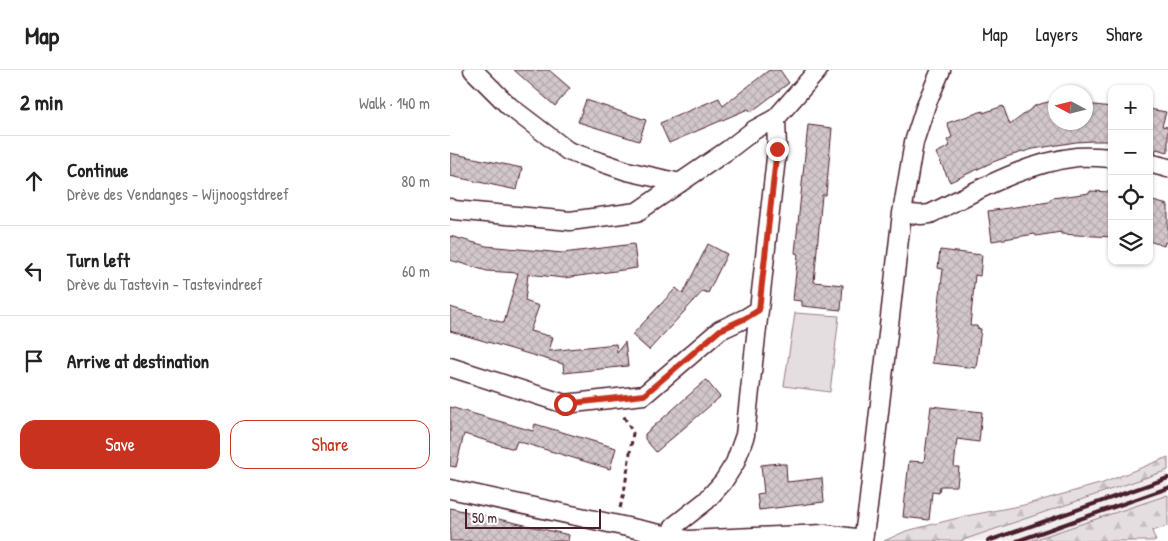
<!DOCTYPE html>
<html lang="en">
<head>
<meta charset="utf-8">
<style>
	:root { --surface:#fff; --page:#f6f6f6; --text:#222; --muted:#767676; --line:#e0e0e0; --accent:#c8321e }
	body { margin:0; font-family:"Patrick Hand",sans-serif; background:var(--page); color:var(--text) }
	.controls { position:absolute; right:15px; top:15px; display:grid; overflow:hidden; border-radius:10px; box-shadow:0 1px 4px #0004 }
	.controls button { width:45px; height:45px; display:grid; place-items:center; padding:0; border:0; border-bottom:1px solid var(--line); background:var(--surface); color:var(--text); font:25px sans-serif }
	.compass { position:absolute; left:598px; top:15px; width:45px; height:45px; border-radius:50%; background:var(--surface); box-shadow:0 1px 4px #0004; rotate:277deg }
	.scale { position:absolute; left:15px; bottom:12px; width:136px; box-sizing:border-box; padding-left:5px; border:2px solid #4a1f2b; border-top:0; font-size:14px; line-height:18px; white-space:nowrap; color:#4a1f2b; -webkit-text-stroke:4px #fff; paint-order:stroke }
	.stop { position:absolute; width:15px; height:15px; margin:-11px; border:4px solid #c8321e; border-radius:50%; background:#fff }
	.stop.end { background:#c8321e; border-color:#fff; box-shadow:0 1px 5px #0008 }
	.list { margin:0; padding:0; list-style:none }
	h2 { display:flex; justify-content:space-between; align-items:center; height:65px; margin:0; padding:0 20px; font-size:21px }
	h2 small { font-size:16px; font-weight:400; color:var(--muted) }
	.list li { display:grid; grid-template-columns:32px 1fr auto; gap:15px; align-items:center; box-sizing:border-box; height:90px; padding:0 20px; border-top:1px solid var(--line) }
	.list b { display:block; font-size:19px; white-space:nowrap }
	.list p { margin:0; font-size:16px; white-space:nowrap; color:var(--muted) }
	.list em { font-size:16px; font-style:normal; color:var(--muted) }
	.actions { display:flex; gap:10px; padding:15px 20px }
	.actions a { flex:1; padding:11px 0; border:1px solid var(--accent); border-radius:15px; text-align:center; font-size:18px; color:var(--accent) }
	.actions .main { background:var(--accent); color:#fff }
	.icon { flex:none; width:28px; height:28px; fill:none; stroke:currentColor; stroke-width:2; stroke-linecap:round; stroke-linejoin:round }
	.map { position:relative; flex:none; width:718px; height:471px; overflow:hidden }
	header { display:flex; align-items:center; gap:30px; box-sizing:border-box; height:70px; padding:0 25px; background:var(--surface); border-bottom:1px solid var(--line) }
	header strong { font-size:24px }
	nav { display:flex; gap:28px; margin-inline-start:auto; font-size:18px }
	main { display:flex }
	aside { flex:1; background:var(--surface) }
	.map>svg:first-child { display:block }
</style>
</head>
<body>
<header>
<strong>Map</strong>
<nav><a>Map</a><a>Layers</a><a>Share</a></nav>
</header>
<main>
<aside>
<h2>2 min<small>Walk · 140 m</small></h2>
<ul class="list">
<li><svg class="icon" aria-label="ahead" viewBox="0 0 24 24"><path d="M12 20V5M6 11l6-6 6 6"/></svg><div><b>Continue</b><p>Drève des Vendanges - Wijnoogstdreef</p></div><em>80 m</em></li>
<li><svg class="icon" aria-label="left" viewBox="0 0 24 24"><path d="M17 20v-9H6M10 6l-5 5 5 5"/></svg><div><b>Turn left</b><p>Drève du Tastevin - Tastevindreef</p></div><em>60 m</em></li>
<li><svg class="icon" aria-label="arrive" viewBox="0 0 24 24"><path d="M6 21V4h12l-3 4 3 4H6"/></svg><div><b>Arrive at destination</b></div></li>
</ul>
<div class="actions"><a class="main">Save</a><a>Share</a></div>
</aside>
<div class="map">
<svg width="718" height="471" viewBox="0 0 718 471">
	<defs>
		<pattern id="forest-firs" width="22" height="20" patternUnits="userSpaceOnUse" patternTransform="scale(1.25)"><rect width="22" height="20" fill="#e5dee0"/><path d="M5 1l3.5 6h-7zM16 11l3.5 6h-7z" fill="#c6bec0"/></pattern>
		<pattern id="building-cross-hatch" width="8" height="8" patternUnits="userSpaceOnUse" patternTransform="scale(1.25)"><rect width="8" height="8" fill="#d2c7cb"/><path d="M0 0l8 8M0 8l8-8" fill="none" stroke="#b6aaae"/></pattern>
	</defs>
	<rect width="100%" height="100%" fill="#fff"/>
	<filter id="ink" filterUnits="userSpaceOnUse"><feTurbulence type="fractalNoise" baseFrequency=".02" numOctaves="2"/><feDisplacementMap in="SourceGraphic" scale="10" xChannelSelector="R" yChannelSelector="G"/><feConvolveMatrix kernelMatrix="1 2 1 2 8 2 1 2 1" color-interpolation-filters="sRGB"/></filter>
	<g filter="url(#ink)">
		<path fill="#f2eeef" d="M 718,400 L 718,425 L 582,471 L 510,471 Z"/>
		<path fill="#e5dee0" stroke="#987e86" d="M 345,243 L 389,246 L 380,322 L 334,316 Z"/>
		<path fill="url(#forest-firs)" stroke="#987e86" d="M 718,387 L 718,400 L 510,471 L 434,471 L 456,461 L 516,446 L 574,435 L 653,413 Z
			M 718,425 L 718,456 L 702,461 L 706,471 L 580,471 Z"/>
		<path fill="url(#building-cross-hatch)" stroke="#4a1f2b" d="M 64,0 L 99,0 L 120,18 L 105,36 Z
			M 319,0 L 330,0 L 339,13 L 301,42 L 298,39 L 219,73 L 210,53 L 269,28 L 273,36 Z
			M 136,30 L 196,50 L 189,71 L 128,52 Z
			M 606,30 L 606,52 L 636,52 L 636,34 L 662,37 L 662,71 L 642,71 L 626,72 L 583,79 L 559,86 L 543,92 L 500,112 L 486,83 L 500,76 L 497,70 L 502,67 L 497,53 L 533,41 L 533,43 L 553,36 L 560,55 L 586,35 Z
			M 699,39 L 716,42 L 712,56 L 718,57 L 718,82 L 706,79 L 705,84 L 699,83 Z
			M 358,55 L 382,58 L 376,125 L 372,125 L 364,212 L 393,215 L 391,240 L 352,236 L 352,231 L 343,230 L 348,184 L 345,183 Z
			M 0,83 L 72,98 L 67,120 L 0,106 Z
			M 640,121 L 662,122 L 662,167 L 611,164 L 611,162 L 586,166 L 585,164 L 542,171 L 538,141 L 599,132 L 602,128 L 640,123 Z
			M 699,130 L 718,135 L 718,173 L 715,172 L 714,176 L 699,171 Z
			M 0,166 L 36,176 L 113,183 L 184,174 L 187,198 L 114,208 L 78,204 L 75,231 L 89,236 L 80,261 L 103,267 L 99,281 L 166,274 L 167,282 L 175,272 L 178,296 L 114,303 L 113,294 L 0,261 L 0,237 L 54,253 L 68,203 L 37,201 L 0,190 Z
			M 258,174 L 277,184 L 258,223 L 253,221 L 199,280 L 182,265 L 226,218 L 233,224 Z
			M 490,180 L 532,185 L 530,206 L 525,205 L 520,256 L 527,256 L 527,258 L 531,259 L 526,298 L 482,293 L 493,199 L 488,198 Z
			M 256,310 L 270,327 L 206,382 L 195,369 L 195,364 Z
			M 481,336 L 532,342 L 529,372 L 507,369 L 504,397 L 509,397 L 507,416 L 490,416 L 489,423 L 482,422 L 479,450 L 453,447 L 459,391 L 474,392 Z
			M 0,337 L 83,361 L 85,354 L 166,378 L 160,399 L 67,371 L 64,379 L 14,364 L 6,397 L 0,396 Z
			M 329,393 L 329,394 L 336,394 L 337,412 L 372,408 L 374,432 L 309,440 L 307,424 L 314,423 L 311,395 Z
			M 0,438 L 119,465 L 118,471 L 0,471 Z"/>
		<g fill="none" stroke-linecap="round" stroke-linejoin="round">
			<g stroke="#4a1f2b" stroke-width="21">
				<path id="street" d="M 23,0 L 59,36 L 118,81 L 177,101 L 230,113
					M 699,93 L 718,98
					M 0,138 L 4,140 L 120,151 L 187,142 L 278,80 L 304,60 L 326,48 L 368,0
					M 452,143 L 471,145 L 480,144 C 527,121 574,93 627,87 C 638,86 650,87 662,88
					M 0,297 L 115,334 L 194,325 L 270,260 L 296,248 L 309,240
					M 0,419 L 238,470 L 374,464 L 413,469
					M 220,467 L 224,456 L 256,431 L 273,412 L 285,393 L 295,365 L 327,79 L 326,48
					M 413,471 L 418,437 L 452,143 L 464,72 L 476,35 L 491,0"/>
			</g>
			<path stroke="#4a1f2b" stroke-width="3" stroke-dasharray="5 4" stroke-linecap="butt" d="M 170,438 L 174,423 L 183,363 L 173,345"/>
			<use href="#street" stroke="#fff" stroke-width="18"/>
			<path stroke="#4a1f2b" stroke-width="4" d="M 538,471 L 718,408
				M 567,471 L 718,418"/>
		</g>
	</g>
	<g fill="none" stroke-linecap="round" stroke-linejoin="round" filter="url(#ink)">
		<path stroke="#c8321e" stroke-width="6" d="M 115,334 L 194,325 L 270,260 L 296,248 L 309,240 L 327,79"/>
	</g>
</svg>
<div class="controls">
<button>+</button>
<button>−</button>
<button><svg class="icon" aria-label="locate" viewBox="0 0 24 24"><circle cx="12" cy="12" r="6"/><path d="M12 2v4M12 18v4M2 12h4M18 12h4"/></svg></button>
<button><svg class="icon" aria-label="layers" viewBox="0 0 24 24"><path d="M12 4l9 5-9 5-9-5zM3 14l9 5 9-5"/></svg></button>
</div>
<svg class="compass" viewBox="-18 -18 36 36"><path d="M0-13l5 13h-10z" fill="#e53935"/><path d="M0 13l5-13h-10z" fill="#767676"/></svg>
<div class="scale">50 m</div>
<div class="stop" style="left:115px;top:334px"></div>
<div class="stop end" style="left:327px;top:79px"></div>
</div>
</main>
</body>
</html>
